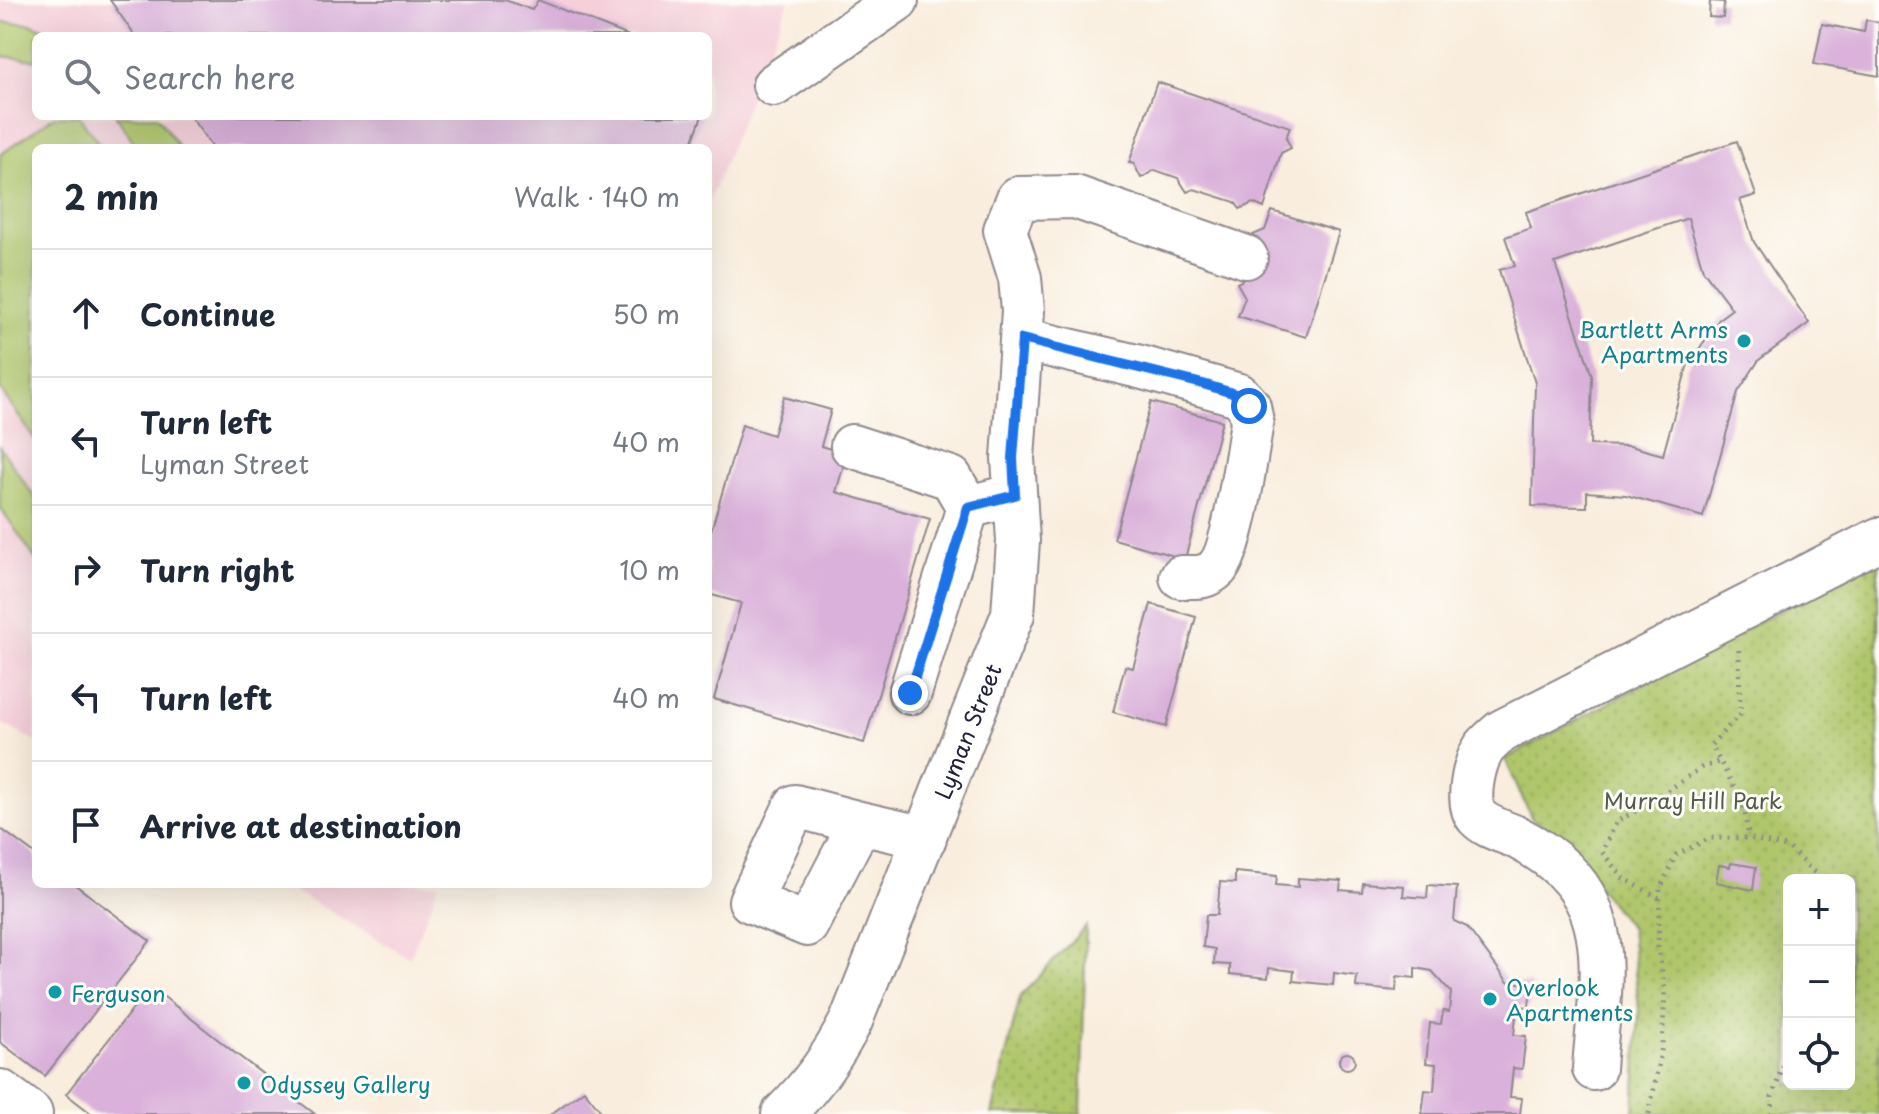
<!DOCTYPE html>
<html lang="en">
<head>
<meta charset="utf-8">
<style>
	:root { --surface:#fff; --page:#f6f6f7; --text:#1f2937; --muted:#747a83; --line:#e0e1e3 }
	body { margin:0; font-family:"Playpen Sans",sans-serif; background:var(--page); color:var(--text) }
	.controls { position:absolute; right:24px; bottom:24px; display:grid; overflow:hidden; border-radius:12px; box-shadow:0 8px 32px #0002 }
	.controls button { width:72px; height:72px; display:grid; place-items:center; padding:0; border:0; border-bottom:2px solid var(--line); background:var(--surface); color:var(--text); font:40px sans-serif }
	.stop { position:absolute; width:24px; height:24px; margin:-18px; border:6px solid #1a73e8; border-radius:50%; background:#fff }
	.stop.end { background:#1a73e8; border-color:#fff; box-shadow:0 2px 8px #0008 }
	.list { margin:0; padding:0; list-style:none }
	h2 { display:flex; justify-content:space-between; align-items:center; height:104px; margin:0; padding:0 32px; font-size:34px }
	h2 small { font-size:26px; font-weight:400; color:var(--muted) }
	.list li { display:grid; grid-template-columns:52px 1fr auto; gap:24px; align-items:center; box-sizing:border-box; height:128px; padding:0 32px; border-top:2px solid var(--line) }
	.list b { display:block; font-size:30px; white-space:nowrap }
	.list p { margin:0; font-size:26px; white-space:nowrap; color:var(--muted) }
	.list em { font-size:26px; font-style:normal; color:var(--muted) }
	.icon { flex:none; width:44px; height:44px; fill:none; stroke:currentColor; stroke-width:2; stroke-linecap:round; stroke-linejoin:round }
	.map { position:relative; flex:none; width:1879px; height:1114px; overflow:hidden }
	.search { position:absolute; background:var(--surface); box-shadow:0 8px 32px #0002; left:32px; top:32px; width:680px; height:88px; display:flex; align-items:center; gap:20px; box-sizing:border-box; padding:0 28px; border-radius:12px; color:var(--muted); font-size:30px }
	.panel { position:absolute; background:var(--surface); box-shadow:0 8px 32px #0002; left:32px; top:144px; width:680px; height:744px; border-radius:12px }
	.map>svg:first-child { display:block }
</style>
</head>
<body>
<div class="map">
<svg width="1879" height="1114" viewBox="0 0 1879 1114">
	<defs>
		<pattern id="grass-dots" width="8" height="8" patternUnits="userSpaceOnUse" patternTransform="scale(2)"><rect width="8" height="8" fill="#afc66b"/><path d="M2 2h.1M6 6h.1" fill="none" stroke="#96aa5e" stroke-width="1.8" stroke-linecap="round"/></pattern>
	</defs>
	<rect width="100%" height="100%" fill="#fdfcf7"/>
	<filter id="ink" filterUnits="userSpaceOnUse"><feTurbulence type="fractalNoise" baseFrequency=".0125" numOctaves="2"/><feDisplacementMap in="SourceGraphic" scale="16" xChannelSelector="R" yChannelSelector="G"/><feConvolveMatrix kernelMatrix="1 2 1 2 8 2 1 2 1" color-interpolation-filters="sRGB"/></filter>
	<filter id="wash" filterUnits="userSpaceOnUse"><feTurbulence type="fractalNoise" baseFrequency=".006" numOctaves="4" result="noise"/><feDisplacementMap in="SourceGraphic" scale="32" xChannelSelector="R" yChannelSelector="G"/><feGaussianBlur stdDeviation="1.8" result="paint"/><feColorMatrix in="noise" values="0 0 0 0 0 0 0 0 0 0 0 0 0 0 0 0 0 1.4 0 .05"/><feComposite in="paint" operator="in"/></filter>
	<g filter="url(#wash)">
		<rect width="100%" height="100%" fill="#f9eddd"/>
		<path fill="#f5cfda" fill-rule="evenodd" d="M 0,0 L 789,0 L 708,204 L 708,148 L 36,148 L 36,742 L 0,722 ZM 36,36 L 708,36 L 708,116 L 36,116 Z
			M 282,884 L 439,884 L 410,958 Z"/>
		<path fill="url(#grass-dots)" stroke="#687453" stroke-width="2" fill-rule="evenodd" d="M 1878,557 L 1879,1114 L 1634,1114 L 1639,1009 L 1631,929 L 1584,868 L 1574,847 L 1532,819 L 1505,759 ZM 1789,880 L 1849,880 L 1849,1084 L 1789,1084 Z
			M 1086,926 L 1081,1114 L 992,1114 L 1020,997 Z"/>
		<path fill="#afc66b" stroke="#687453" stroke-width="2" d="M 0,22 L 31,24 L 69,36 L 36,36 L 36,60 L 0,56 Z
			M 54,116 L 79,116 L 102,148 L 36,148 L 36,441 L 0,389 L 0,155 Z
			M 116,116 L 157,116 L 179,148 L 138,148 Z
			M 0,447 L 36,499 L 36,560 L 0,507 Z"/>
		<g id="blocks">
			<path fill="#dab1da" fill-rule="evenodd" d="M 110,0 L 505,0 L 532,10 L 538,0 L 629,36 L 135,36 Z
				M 1710,1 L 1724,2 L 1723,18 L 1709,17 Z
				M 1866,20 L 1879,22 L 1879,76 L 1814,64 L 1822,24 L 1864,32 Z
				M 1157,82 L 1290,127 L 1286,138 L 1291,148 L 1281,153 L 1264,208 L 1253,203 L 1240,209 L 1235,202 L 1194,189 L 1187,192 L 1178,178 L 1155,170 L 1141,178 L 1134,164 L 1129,163 Z
				M 190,116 L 702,116 L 690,148 L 213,148 Z
				M 1737,141 L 1756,195 L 1740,200 L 1754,242 L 1809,323 L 1759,360 L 1738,392 L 1703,517 L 1626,495 L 1587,492 L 1587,507 L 1532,506 L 1535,383 L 1499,270 L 1515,266 L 1505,237 L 1531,228 L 1526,212 ZM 1688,218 L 1703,270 L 1732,309 L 1720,318 L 1687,367 L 1663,455 L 1630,446 L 1590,445 L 1592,376 L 1555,263 Z
				M 1272,211 L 1339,232 L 1306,337 L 1238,316 L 1245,297 L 1237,283 L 1247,278 L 1257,246 L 1253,235 L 1265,230 Z
				M 784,397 L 831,410 L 821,446 L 847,454 L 836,492 L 930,519 L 864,743 L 714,699 L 741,603 L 708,594 L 708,541 L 742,425 L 773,435 Z
				M 1151,402 L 1222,421 L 1185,559 L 1114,539 Z
				M 1151,604 L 1196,617 L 1166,727 L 1113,712 L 1125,666 L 1133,668 Z
				M 0,828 L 36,855 L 36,884 L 74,884 L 150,941 L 45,1076 L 0,1042 Z
				M 1731,863 L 1756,867 L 1753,890 L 1716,882 L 1719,865 L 1730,867 Z
				M 1235,872 L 1277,876 L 1276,885 L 1298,887 L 1298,878 L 1341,881 L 1340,890 L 1362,892 L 1363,883 L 1404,886 L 1403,896 L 1427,898 L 1428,885 L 1457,887 L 1454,921 L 1467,927 L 1508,982 L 1531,984 L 1529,1007 L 1517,1006 L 1514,1035 L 1526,1036 L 1522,1069 L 1513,1068 L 1510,1097 L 1522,1098 L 1520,1114 L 1422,1114 L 1425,1090 L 1434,1091 L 1436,1064 L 1426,1063 L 1430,1023 L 1441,1024 L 1443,1011 L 1449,1012 L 1451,992 L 1432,971 L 1415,968 L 1415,978 L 1397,976 L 1396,991 L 1356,987 L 1357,976 L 1334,973 L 1333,985 L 1293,981 L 1294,971 L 1269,968 L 1268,978 L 1230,974 L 1230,965 L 1214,964 L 1215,949 L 1203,947 L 1206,915 L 1217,915 L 1220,882 L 1235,883 Z
				M 164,997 L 235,1053 L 315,1114 L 92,1114 L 66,1094 L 138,1002 Z
				M1339 1061a8 8 0 1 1 16 0a8 8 0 1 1-16 0Z
				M 584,1090 L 603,1114 L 551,1114 Z"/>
		</g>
	</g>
	<g filter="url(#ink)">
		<use href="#blocks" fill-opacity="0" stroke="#8e888c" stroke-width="2"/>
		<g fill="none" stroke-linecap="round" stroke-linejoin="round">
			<g stroke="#8e888c" stroke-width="46">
				<g id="minor">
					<path d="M 774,85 L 897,0"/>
					<path d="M 1022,339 L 1140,367 L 1239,395 L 1249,406 L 1252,422 C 1247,451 1234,550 1217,568 C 1206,579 1195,577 1181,577"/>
					<path d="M 852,446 L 951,478 L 968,507"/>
					<path d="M 910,693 L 968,507 L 1015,495"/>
					<path d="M 860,823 L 795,806 L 750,901 L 807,925 L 860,823 L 925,838"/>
					<path d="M 1594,1069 C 1597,1019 1610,952 1589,906 C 1576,876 1549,854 1520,839 C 1507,832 1488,829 1477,817 C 1465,803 1474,763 1484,748 C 1489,742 1496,736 1502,731 L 1879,539"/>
					<path id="s1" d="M 783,1114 C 812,1086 833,1057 851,1021 L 1013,614 L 1018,541 L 1013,458 L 1023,311 L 1020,278 L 1005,230 L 1018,198 L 1075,197 L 1246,257"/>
				</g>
			</g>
			<g stroke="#8e888c" stroke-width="48">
				<path id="major" d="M 0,1092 L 30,1114"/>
			</g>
			<path stroke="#8e888c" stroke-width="5" stroke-dasharray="2 6" stroke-linecap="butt" d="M 1739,650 L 1740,714 L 1711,745 L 1743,803 L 1749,838
				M 1659,898 L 1623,878 L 1602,852 L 1617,821 L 1642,808 L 1701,768 L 1721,761
				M 1649,1114 L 1662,1046 L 1665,992 L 1658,946 L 1660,889 L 1676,855 L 1710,838 L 1749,838 L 1789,848 L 1816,874 L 1818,880
				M 1772,1114 L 1772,1097 L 1789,1049"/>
			<use href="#minor" stroke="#fff" stroke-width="42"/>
			<use href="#major" stroke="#fff" stroke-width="44"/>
		</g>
	</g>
	<g fill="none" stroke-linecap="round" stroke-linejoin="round" filter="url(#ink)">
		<path stroke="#1a73e8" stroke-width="10" d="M 910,693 L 968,507 L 1015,495 L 1013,458 L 1022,339 L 1203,384 L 1239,395 L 1249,406"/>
	</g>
	<g fill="#0f9aa8" stroke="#fdfcf7" stroke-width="3">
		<circle cx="1744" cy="341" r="8"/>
		<circle cx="55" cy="992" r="8"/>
		<circle cx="1490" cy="999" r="8"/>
		<circle cx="244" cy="1083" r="8"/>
	</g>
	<g text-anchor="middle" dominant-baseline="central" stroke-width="6" stroke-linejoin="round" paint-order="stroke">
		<g font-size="22" fill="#0d838f" stroke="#fdfcf7" text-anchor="start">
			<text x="1728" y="328" text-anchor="end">Bartlett Arms<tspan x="1728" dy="25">Apartments</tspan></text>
			<text x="1506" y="986">Overlook<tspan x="1506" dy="25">Apartments</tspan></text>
			<text x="71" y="992">Ferguson</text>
			<text x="260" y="1083">Odyssey Gallery</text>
		</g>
		<g font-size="22" fill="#22223b" stroke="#fdfcf7">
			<text stroke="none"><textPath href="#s1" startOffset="428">Lyman Street</textPath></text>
		</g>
		<g font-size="22" fill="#535b4c" stroke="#fdfcf7">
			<text x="1693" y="799">Murray Hill Park</text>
		</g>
	</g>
</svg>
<div class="controls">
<button>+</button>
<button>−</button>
<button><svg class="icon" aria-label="locate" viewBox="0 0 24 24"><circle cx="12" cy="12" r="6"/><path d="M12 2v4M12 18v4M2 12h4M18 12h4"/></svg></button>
</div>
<div class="stop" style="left:1249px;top:406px"></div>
<div class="stop end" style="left:910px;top:693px"></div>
<div class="search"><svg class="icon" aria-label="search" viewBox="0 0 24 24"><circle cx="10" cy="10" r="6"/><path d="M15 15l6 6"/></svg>Search here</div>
<section class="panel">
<h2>2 min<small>Walk · 140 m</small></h2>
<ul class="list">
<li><svg class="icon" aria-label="ahead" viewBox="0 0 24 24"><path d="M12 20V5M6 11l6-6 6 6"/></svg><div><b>Continue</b></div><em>50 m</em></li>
<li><svg class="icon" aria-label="left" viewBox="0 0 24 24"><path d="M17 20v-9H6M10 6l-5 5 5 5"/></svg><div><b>Turn left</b><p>Lyman Street</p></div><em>40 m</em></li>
<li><svg class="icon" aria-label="right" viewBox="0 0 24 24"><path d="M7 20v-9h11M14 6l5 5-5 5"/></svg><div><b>Turn right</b></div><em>10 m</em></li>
<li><svg class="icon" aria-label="left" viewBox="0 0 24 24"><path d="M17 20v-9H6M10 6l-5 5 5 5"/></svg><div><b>Turn left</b></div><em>40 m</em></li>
<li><svg class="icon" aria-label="arrive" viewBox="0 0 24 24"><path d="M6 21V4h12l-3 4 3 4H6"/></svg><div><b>Arrive at destination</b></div></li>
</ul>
</section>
</div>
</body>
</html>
